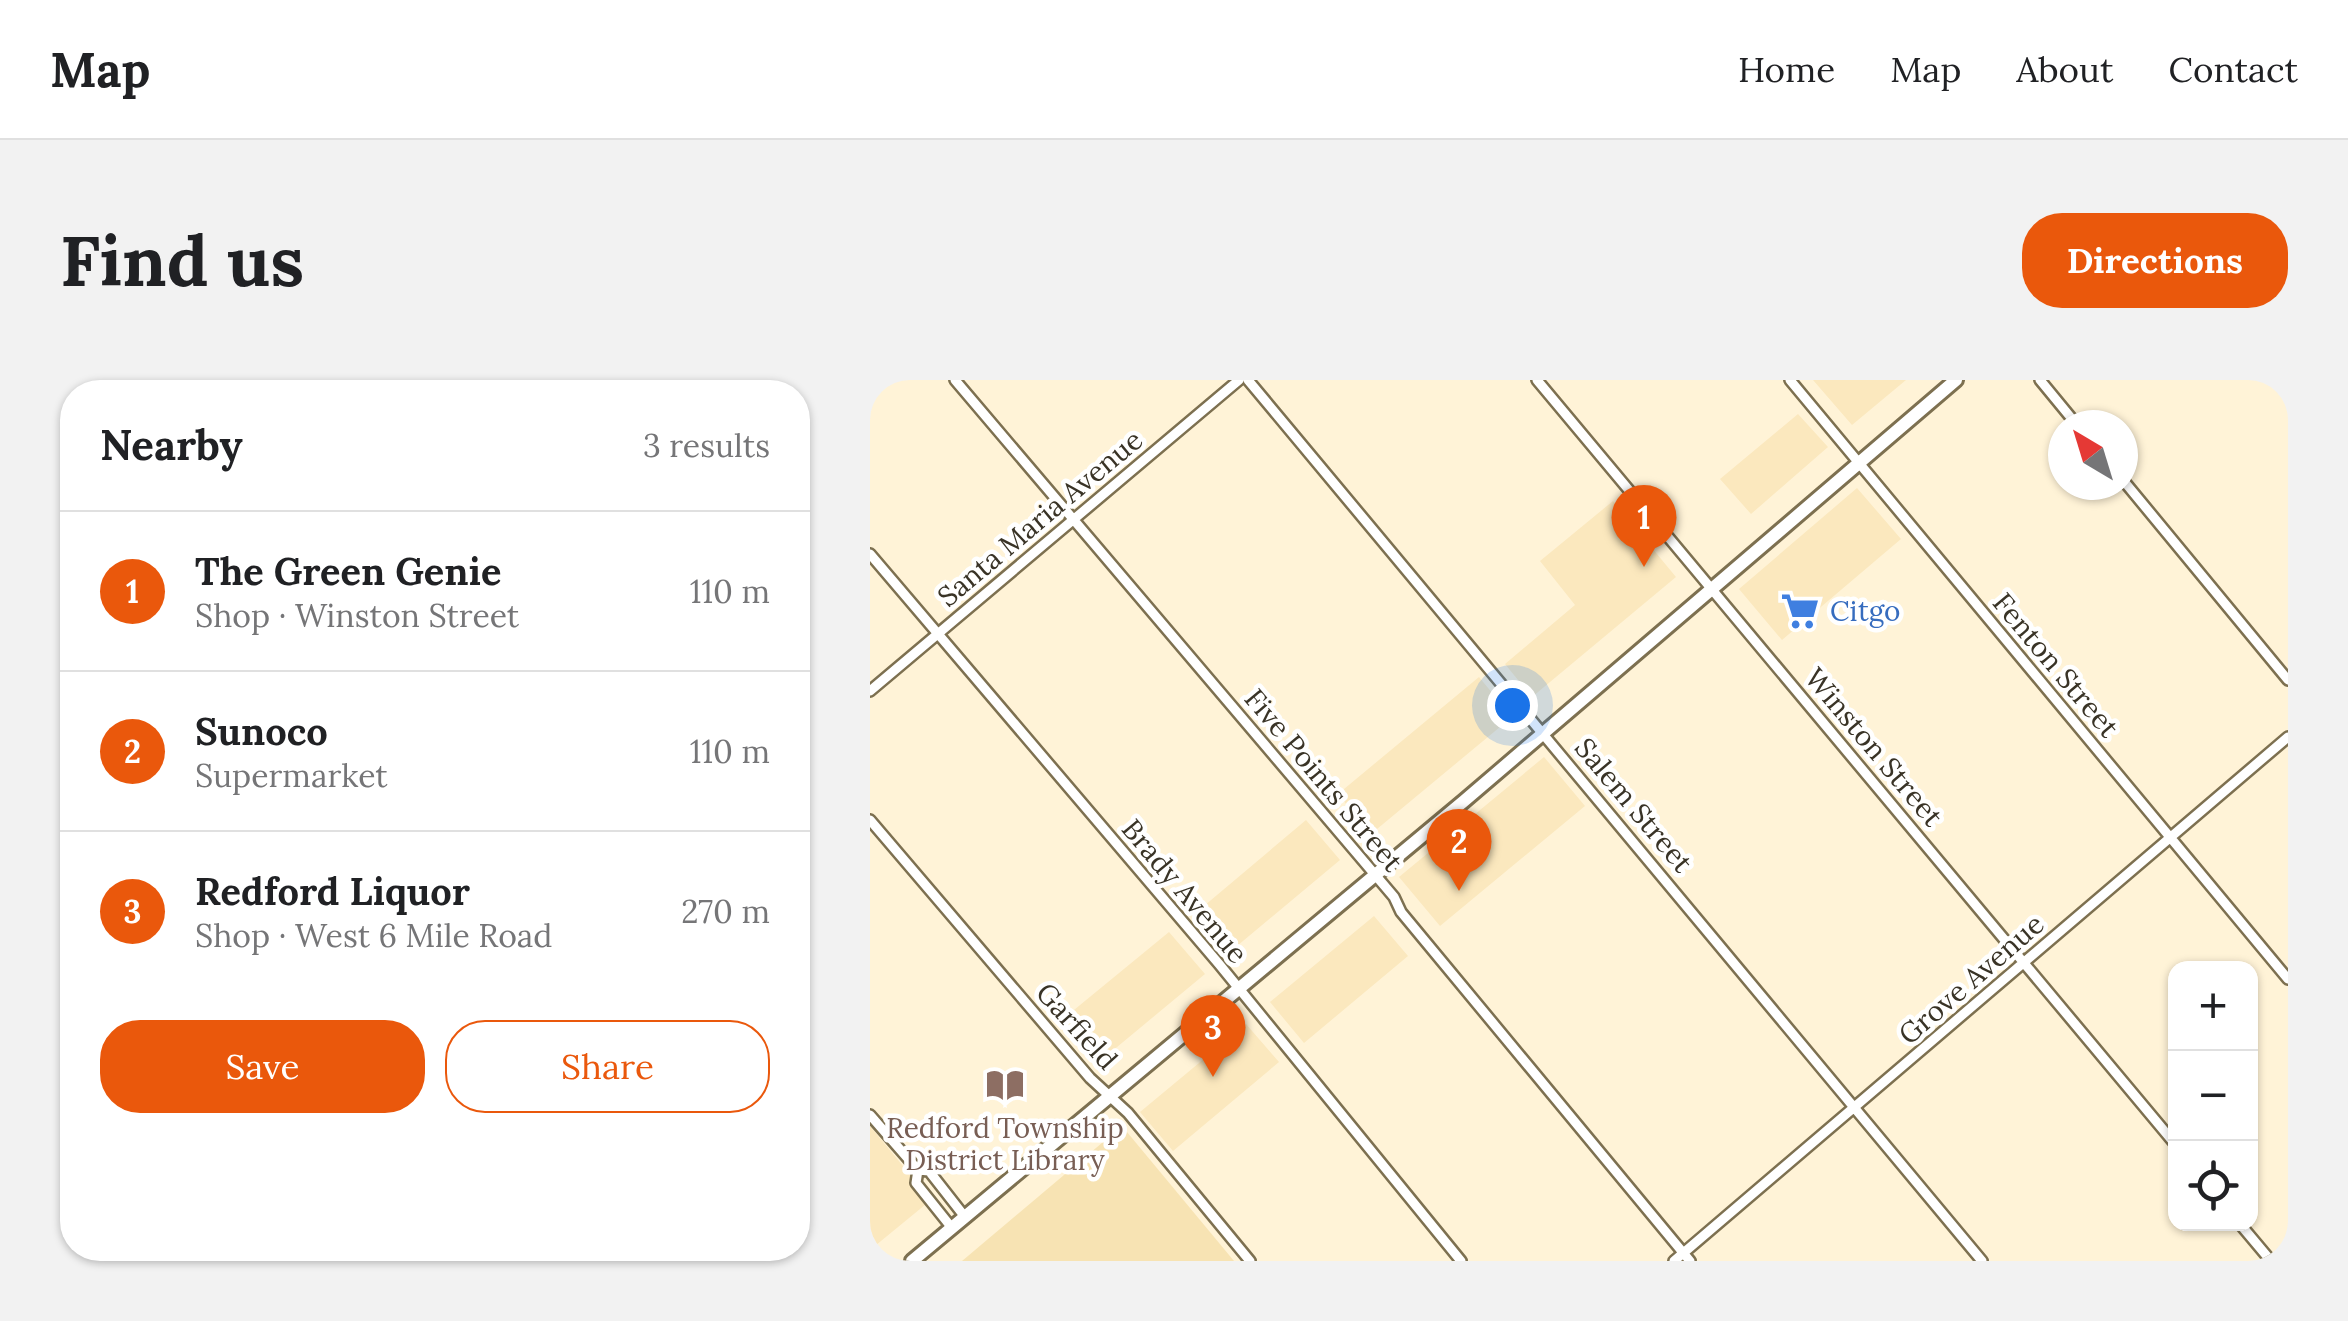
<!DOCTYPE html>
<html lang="en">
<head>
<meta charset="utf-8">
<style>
	:root { --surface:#fff; --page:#f2f2f2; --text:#202124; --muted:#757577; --line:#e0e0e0; --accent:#ea580c }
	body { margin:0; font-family:Lora,serif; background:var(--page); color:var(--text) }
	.controls { position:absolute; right:30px; bottom:30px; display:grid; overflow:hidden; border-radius:20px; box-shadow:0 2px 8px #0004 }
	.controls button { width:90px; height:90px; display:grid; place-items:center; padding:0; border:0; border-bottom:2px solid var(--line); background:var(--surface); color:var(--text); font:50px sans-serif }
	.compass { position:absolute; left:1178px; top:30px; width:90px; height:90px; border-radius:50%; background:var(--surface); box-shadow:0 2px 8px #0004; rotate:322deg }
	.you { position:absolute; left:642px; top:325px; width:35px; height:35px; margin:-25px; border:8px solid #fff; border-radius:50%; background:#1a73e8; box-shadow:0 0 0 15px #1a73e833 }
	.badge { display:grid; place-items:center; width:65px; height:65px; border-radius:50%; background:var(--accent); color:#fff; font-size:32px; font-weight:700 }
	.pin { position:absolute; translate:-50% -82px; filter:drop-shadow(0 2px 5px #0008) }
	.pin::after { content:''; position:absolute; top:52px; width:35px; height:30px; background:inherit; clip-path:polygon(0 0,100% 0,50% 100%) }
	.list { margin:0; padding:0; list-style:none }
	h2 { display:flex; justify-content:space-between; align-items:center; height:130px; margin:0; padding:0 40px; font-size:42px }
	h2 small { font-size:32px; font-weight:400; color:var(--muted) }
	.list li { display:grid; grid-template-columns:65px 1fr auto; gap:30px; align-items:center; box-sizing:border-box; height:160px; padding:0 40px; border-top:2px solid var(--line) }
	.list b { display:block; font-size:38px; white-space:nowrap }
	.list p { margin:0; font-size:32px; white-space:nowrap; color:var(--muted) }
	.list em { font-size:32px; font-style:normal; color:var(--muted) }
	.actions { display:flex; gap:20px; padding:30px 40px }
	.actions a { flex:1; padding:22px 0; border:2px solid var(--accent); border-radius:40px; text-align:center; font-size:35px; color:var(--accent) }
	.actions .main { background:var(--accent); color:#fff }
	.icon { flex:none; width:55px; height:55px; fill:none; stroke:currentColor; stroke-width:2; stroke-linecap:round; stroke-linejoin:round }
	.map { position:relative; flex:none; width:1418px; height:881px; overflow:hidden; border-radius:40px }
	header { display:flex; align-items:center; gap:60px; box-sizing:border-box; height:140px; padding:0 50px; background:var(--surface); border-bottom:2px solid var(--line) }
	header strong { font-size:48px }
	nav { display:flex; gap:55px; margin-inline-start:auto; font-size:35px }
	.intro { display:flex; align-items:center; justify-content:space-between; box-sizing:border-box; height:240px; padding:0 60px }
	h1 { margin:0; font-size:70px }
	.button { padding:25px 45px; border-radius:40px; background:var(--accent); color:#fff; font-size:35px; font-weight:700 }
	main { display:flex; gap:60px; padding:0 60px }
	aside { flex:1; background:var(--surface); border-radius:40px; box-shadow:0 2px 8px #0004 }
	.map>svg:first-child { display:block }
</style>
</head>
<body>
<header>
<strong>Map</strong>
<nav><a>Home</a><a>Map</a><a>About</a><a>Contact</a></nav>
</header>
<div class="intro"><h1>Find us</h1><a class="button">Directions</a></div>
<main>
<aside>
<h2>Nearby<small>3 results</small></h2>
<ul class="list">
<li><span class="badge">1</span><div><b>The Green Genie</b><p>Shop · Winston Street</p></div><em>110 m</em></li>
<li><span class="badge">2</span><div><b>Sunoco</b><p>Supermarket</p></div><em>110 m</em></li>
<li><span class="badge">3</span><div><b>Redford Liquor</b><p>Shop · West 6 Mile Road</p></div><em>270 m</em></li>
</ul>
<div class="actions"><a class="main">Save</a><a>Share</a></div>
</aside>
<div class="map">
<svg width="1418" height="881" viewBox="0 0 1418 881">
	<rect width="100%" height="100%" fill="#fff3d7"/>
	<path fill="#fbe8be" d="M 943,0 L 1036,0 L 982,45 Z
		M 928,34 L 958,67 L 881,134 L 850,99 Z
		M 987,108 L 1031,159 L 912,260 L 869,209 Z
		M 743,121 L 806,197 L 662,317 L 635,284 L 705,225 L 670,181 Z
		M 609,297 L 642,337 L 501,454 L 468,414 Z
		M 674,377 L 715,426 L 570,546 L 529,497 Z
		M 436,440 L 470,480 L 361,571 L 328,531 Z
		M 504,536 L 538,576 L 434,663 L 400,622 Z
		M 299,552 L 335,594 L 229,682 L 193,639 Z
		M 376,644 L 409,682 L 303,771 L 270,732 Z
		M 0,746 L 61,820 L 0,870 Z"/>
	<path fill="#f7e3b3" d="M 252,746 L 364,881 L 92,881 Z"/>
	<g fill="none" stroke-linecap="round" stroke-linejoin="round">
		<g stroke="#7d7050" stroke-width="14">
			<path id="minor" d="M 85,0 L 524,517 L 531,532 L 820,881
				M 378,0 L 1112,881
				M 667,0 L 1306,765
				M 920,0 L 1418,599
				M 1170,0 L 1207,45
				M 1253,100 L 1418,300
				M 0,174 L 349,584 L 591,881
				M 0,311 L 369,0
				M 0,440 L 220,698 L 258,733 L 380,881
				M 0,735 L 48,790
				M 1370,844 L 1401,881
				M 82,848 L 46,803 L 48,790 L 59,791 L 95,837
				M 804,881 L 1418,357"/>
		</g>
		<g stroke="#7d7050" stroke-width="18">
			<path id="secondary" d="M 42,881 L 594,421 L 1086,0"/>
		</g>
		<use href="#minor" stroke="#fff" stroke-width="9"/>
		<use href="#secondary" stroke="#fff" stroke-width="12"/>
	</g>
	<defs>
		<g id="supermarket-bare" transform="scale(3)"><path d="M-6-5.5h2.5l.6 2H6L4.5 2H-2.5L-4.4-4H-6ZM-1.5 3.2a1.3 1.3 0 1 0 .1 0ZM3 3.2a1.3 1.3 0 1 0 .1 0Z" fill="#3f7fe0" stroke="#fff" stroke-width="2.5" paint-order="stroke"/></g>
		<g id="library-bare" transform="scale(3)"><path d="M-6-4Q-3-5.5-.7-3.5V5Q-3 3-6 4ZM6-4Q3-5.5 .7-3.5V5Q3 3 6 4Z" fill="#8d6e63" stroke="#fff" stroke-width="2.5" paint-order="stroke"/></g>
	</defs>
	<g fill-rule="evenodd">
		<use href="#supermarket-bare" x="930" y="231"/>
		<use href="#library-bare" x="135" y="705"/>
	</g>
	<g text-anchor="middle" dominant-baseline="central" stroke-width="9" stroke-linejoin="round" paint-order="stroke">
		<g font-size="28" fill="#393326" stroke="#fff">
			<text transform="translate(170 138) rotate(-40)">Santa Maria Avenue</text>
			<text transform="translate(1186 285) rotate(50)">Fenton Street</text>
			<text transform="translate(1004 367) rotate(50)">Winston Street</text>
			<text transform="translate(454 400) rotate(50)">Five Points Street</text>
			<text transform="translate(764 425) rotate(50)">Salem Street</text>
			<text transform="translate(315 511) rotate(50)">Brady Avenue</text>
			<text transform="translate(1101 599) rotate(-41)">Grove Avenue</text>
			<text transform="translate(207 646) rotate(48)">Garfield</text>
		</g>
		<g font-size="28" fill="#366cbe" stroke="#fff" text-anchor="start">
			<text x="960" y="231">Citgo</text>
		</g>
		<g font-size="28" fill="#785e54" stroke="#fff">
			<text x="135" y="748">Redford Township<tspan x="135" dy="32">District Library</tspan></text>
		</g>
	</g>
</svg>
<div class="controls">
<button>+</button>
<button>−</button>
<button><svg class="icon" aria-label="locate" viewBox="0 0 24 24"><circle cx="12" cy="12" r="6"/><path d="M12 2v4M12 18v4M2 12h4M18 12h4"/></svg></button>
</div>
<svg class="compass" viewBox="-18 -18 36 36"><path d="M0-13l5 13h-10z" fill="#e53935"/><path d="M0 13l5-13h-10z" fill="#757577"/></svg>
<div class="you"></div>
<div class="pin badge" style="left:774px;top:187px">1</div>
<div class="pin badge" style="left:589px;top:511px">2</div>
<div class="pin badge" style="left:343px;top:697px">3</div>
</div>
</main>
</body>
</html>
